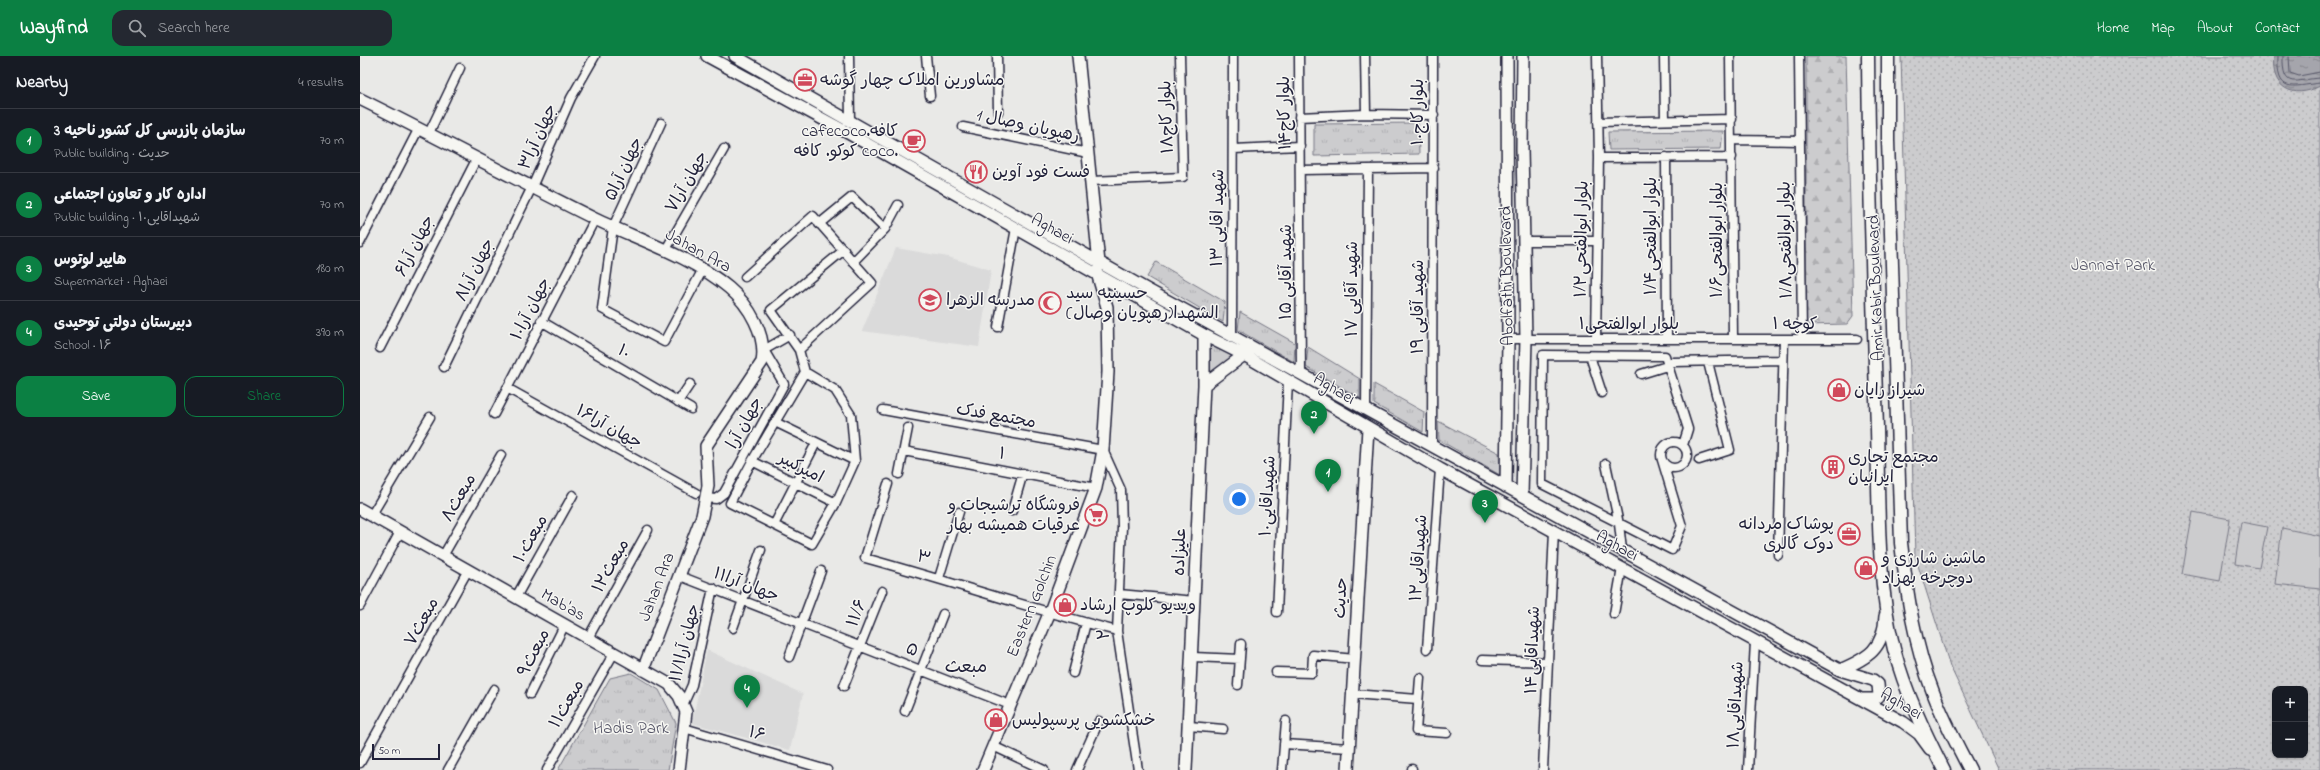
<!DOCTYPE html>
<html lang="en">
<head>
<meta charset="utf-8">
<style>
	:root { --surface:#171b24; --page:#242831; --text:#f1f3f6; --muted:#9ea1a6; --line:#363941; --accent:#0b8043 }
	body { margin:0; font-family:"Indie Flower","Playpen Sans Arabic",sans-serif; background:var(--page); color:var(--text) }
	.controls { position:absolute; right:12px; bottom:12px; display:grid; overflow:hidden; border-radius:8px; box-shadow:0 1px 3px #0004 }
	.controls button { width:36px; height:36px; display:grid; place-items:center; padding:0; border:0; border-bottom:1px solid var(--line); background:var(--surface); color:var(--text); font:20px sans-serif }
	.scale { position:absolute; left:12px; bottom:10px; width:68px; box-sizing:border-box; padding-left:4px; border:2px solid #22223b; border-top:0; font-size:11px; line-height:14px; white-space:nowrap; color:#22223b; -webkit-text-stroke:3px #f6f6f2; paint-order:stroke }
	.you { position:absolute; left:879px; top:443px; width:14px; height:14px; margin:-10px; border:3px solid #fff; border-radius:50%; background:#1a73e8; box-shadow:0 0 0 6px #1a73e833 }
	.badge { display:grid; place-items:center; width:26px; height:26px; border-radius:50%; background:var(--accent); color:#fff; font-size:13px; font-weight:700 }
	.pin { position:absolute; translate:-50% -33px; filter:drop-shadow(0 1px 2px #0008) }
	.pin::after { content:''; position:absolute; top:21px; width:14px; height:12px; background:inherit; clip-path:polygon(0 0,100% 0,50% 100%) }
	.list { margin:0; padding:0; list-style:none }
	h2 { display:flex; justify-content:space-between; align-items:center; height:52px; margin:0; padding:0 16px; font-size:17px }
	h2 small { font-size:13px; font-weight:400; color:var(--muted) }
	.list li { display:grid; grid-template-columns:26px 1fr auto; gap:12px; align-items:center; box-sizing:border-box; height:64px; padding:0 16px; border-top:1px solid var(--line) }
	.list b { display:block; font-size:15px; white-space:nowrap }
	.list p { margin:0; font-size:13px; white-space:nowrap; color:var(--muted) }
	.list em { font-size:13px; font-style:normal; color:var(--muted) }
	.actions { display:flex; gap:8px; padding:12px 16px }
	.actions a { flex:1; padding:9px 0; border:1px solid var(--accent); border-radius:12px; text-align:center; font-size:14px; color:var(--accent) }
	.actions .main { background:var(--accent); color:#fff }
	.icon { flex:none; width:22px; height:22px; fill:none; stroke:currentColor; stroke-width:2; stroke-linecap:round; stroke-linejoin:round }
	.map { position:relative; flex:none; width:1960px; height:714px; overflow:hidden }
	header { display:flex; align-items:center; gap:24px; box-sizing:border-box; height:56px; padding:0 20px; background:var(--accent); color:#fff }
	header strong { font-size:19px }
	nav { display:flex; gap:22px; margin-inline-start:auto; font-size:14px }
	.search { width:280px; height:36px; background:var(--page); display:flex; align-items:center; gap:10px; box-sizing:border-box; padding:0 14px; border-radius:12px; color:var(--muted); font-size:15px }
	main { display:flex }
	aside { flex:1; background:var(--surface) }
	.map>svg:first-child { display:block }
</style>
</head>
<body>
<header>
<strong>Wayfind</strong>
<div class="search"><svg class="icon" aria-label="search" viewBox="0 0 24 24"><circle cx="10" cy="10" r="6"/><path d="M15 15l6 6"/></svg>Search here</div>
<nav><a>Home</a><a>Map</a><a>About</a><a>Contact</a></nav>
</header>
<main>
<aside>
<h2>Nearby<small>4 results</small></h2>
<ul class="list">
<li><span class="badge">1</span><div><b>سازمان بازرسی کل کشور ناحیه 3</b><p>Public building · حدیث</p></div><em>70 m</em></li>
<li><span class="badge">2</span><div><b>اداره کار و تعاون اجتماعی</b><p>Public building · شهیداقایی۱۰</p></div><em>70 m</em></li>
<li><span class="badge">3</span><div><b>هایپر لوتوس</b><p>Supermarket · Aghaei</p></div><em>180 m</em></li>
<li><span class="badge">4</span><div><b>دبیرستان دولتی توحیدی</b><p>School · ۱۶</p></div><em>390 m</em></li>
</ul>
<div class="actions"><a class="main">Save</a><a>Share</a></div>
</aside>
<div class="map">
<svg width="1960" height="714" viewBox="0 0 1960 714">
	<defs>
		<pattern id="grass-dots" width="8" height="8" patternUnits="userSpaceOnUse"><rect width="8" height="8" fill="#ccccce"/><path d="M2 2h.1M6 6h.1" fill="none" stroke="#afafb2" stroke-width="1.8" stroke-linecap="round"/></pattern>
		<pattern id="forest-firs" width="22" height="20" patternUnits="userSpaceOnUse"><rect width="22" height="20" fill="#ccccce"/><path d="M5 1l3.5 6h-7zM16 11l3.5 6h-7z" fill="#afafb2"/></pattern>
		<pattern id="park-tufts" width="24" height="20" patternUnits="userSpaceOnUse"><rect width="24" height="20" fill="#ccccce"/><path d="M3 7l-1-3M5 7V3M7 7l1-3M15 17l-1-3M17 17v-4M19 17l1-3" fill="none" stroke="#afafb2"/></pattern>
		<pattern id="water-ripples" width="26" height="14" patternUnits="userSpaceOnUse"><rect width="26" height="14" fill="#a5a5ac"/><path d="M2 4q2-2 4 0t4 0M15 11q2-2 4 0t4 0" fill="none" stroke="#86868d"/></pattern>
	</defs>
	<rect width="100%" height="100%" fill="#e9e9e7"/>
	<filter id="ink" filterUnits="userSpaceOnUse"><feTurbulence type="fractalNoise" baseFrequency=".025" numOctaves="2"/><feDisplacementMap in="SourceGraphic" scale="8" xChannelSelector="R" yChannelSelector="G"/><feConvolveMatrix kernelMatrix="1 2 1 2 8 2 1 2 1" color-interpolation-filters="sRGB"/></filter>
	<g filter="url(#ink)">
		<path fill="#dadada" d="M 536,192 L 588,201 L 631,214 L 619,291 L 502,275 Z
			M 347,594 L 443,638 L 430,694 L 332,667 Z"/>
		<path fill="url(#grass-dots)" stroke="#777784" fill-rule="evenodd" d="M 1541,0 L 1960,0 L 1960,714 L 1639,714 L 1590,610 L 1555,500 ZM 1915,633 L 1945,633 L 1945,699 L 1915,699 Z"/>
		<path fill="url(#forest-firs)" stroke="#777784" d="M 1446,0 L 1486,0 L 1493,260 L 1487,268 L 1446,269 Z"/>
		<path fill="url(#park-tufts)" stroke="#777784" d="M 1058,67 L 1059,98 L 954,100 L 954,68 Z
			M 1363,75 L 1361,93 L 1249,94 L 1248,76 Z
			M 796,206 L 865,246 L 863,266 L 787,221 Z
			M 880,256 L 935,287 L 934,306 L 878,274 Z
			M 850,287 L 875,300 L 848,322 Z
			M 948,291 L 1000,323 L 1000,342 L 946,311 Z
			M 1014,328 L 1064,356 L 1063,376 L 1014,348 Z
			M 1078,365 L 1139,397 L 1140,419 L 1079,384 Z
			M 271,617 L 299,634 L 316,667 L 308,714 L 198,714 L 250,622 Z"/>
		<path fill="#ccccce" stroke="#777784" d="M 1833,456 L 1870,463 L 1860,525 L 1822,518 Z
			M 1881,466 L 1907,471 L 1899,512 L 1875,508 Z
			M 1922,472 L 1960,480 L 1960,533 L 1915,528 Z"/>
		<path fill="url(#water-ripples)" stroke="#71717f" d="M 1914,0 L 1960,0 L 1960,30 C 1933,44 1910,32 1914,0 Z"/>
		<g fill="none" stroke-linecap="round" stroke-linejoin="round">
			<path stroke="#565668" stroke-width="1" d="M 1918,0 C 1916,39 1932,30 1960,27
				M 1923,0 C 1922,36 1936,23 1960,22
				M 1929,0 L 1930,17 L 1939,20 L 1960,16"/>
			<g stroke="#22223b" stroke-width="11">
				<path id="street" d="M 489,0 L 490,65
					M 566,0 L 570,40
					M 637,0 L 638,56
					M 939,0 L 941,318
					M 1005,0 L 1006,58
					M 1304,0 L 1305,64
					M 1370,0 L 1373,283
					M 1439,0 L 1442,283
					M 939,61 L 1006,58 L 1074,59
					M 1238,66 L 1372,63
					M 301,67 L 253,171 L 242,253 L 304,286 L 343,213
					M 603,71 L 728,97
					M 69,77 L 100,12
					M 1372,84 L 1439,85
					M 874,93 L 940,90
					M 1306,101 L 1307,283
					M 1239,102 L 1372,101
					M 940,114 L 1074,112
					M 731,125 L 823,121 L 820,0
					M 459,168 L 492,141 L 525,173
					M 1163,185 L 1237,185
					M 0,187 L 59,72
					M 305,195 L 364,93
					M 493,206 L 525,173 L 538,149
					M 385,221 L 453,160 L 512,227 L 439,294
					M 181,265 L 331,353
					M 638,271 L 656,172
					M 872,280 L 873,0
					M 1148,283 L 1497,283
					M 1236,283 L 1239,102 L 1237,0
					M 20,292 L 117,102
					M 1230,300 L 1242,337
					M 1312,306 L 1423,304
					M 84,311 L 172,131 L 211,42 L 235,0
					M 445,316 L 475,334 L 491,359 L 495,405 L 476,447 L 452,488 L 370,447 L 392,405 L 445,316 L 439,294 L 411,254 L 484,194
					M 1281,318 L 1307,310
					M 147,332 L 336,437
					M 318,346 L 330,328
					M 523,354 L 743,394 L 761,434 L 762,471 L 757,575 L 778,714
					M 1006,354 L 1008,113
					M 134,358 L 235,163
					M 415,366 L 495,405
					M1301 399a13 13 0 1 1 26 0a13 13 0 1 1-26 0Z
					M 1072,390 L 1073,0
					M 544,395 L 736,432
					M 1302,404 L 1322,470 L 1312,494 L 1182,428 L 1183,299 L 1305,300 L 1328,373 L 1323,389
					M 1339,404 L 1370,394 L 1348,306
					M 392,405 L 476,447
					M 1246,408 L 1259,468 L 1262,494
					M 539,418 L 548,372
					M 528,428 L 505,502 C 589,525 672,553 757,575
					M 345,442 L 356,443 L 364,437 L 424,328 L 404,294 L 430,279
					M 652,455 L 663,417
					M 11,460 L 70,361
					M 414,469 L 456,387
					M 1418,499 L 1424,283
					M 83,500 L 141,399
					M 320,520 L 650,649
					M 579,522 L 599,456
					M 759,538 L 835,545
					M 156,541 L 213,439
					M 0,550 L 40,476
					M 917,556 L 928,325
					M 1254,558 L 1262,512
					M 373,572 L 401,494
					M 228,582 L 288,474
					M 1067,593 L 1080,413
					M 429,601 L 461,515
					M 833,601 L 880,603
					M 1122,604 L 1188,606
					M 916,616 L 952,617 L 953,599 L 995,603
					M 713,617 L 726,567
					M 1060,622 L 1056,675 L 1087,677
					M 878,629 L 881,588
					M 484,630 L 522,535
					M 170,638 L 204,570
					M 993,638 L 1058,643
					M 323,649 L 332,629 L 353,532
					M 545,655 L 583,558
					M 829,670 L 863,673
					M 324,672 L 467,714
					M 924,688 L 989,692
					M 633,690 L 684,714
					M 0,707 L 108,514
					M 88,714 L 134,633
					M 187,714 L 254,597
					M 717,714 L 739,665
					M 922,714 L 926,665
					M 1052,714 L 1052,713
					M 1183,714 L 1194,475
					M 1388,714 L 1395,586"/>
			</g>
			<g stroke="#22223b" stroke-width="14">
				<path id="secondary" d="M 347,0 L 481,73 L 844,279 L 884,299 L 1080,413 L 1543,666 L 1559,678 L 1570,693
					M 375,0 L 788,234 L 1480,614 C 1508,602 1524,593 1525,560
					M 718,0 L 739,207
					M 0,43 C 79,82 156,124 235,163 C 279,184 331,200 369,232 C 389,249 407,279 402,306 L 346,390 L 348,430 L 342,460 L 283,614
					M 844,329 L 884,299
					M 1146,431 L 1148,283 L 1147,0
					M 1162,439 L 1166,283 L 1162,93 L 1163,0
					M 0,453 L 309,628 L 319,640 L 326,656 L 319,714
					M 1480,614 L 1513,624 L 1518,628 L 1519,640 L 1515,643 L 1501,643
					M 623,714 L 689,558 L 736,432 L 743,394 L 748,316 L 747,251 L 737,217
					M 826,714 L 844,329 L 844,279
					M 988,714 L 1008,372"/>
			</g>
			<g stroke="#22223b" stroke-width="15">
				<path id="primary" d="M 1508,0 C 1509,124 1513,248 1517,372 C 1519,445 1516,522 1534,593 C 1545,635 1564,675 1584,714
					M 1528,0 L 1528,85 L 1541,487 C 1547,538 1554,588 1573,636 C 1583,663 1597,689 1610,714"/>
			</g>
			<use href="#street" stroke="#f6f6f2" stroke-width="8"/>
			<use href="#secondary" stroke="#f6f6f2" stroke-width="11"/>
			<use href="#primary" stroke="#f6f6f2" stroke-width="12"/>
		</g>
	</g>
	<defs>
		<g id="office-ring" transform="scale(1.15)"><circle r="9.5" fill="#f6f6f2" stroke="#d1495b" stroke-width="1.5"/><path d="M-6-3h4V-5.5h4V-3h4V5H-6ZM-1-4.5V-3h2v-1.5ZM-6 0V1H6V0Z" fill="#d1495b"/></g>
		<g id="cafe-ring" transform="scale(1.15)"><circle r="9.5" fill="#f6f6f2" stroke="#d1495b" stroke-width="1.5"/><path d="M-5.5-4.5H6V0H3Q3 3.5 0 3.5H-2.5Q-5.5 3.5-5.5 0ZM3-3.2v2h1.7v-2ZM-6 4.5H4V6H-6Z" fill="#d1495b"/></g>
		<g id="restaurant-ring" transform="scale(1.15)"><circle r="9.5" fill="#f6f6f2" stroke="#d1495b" stroke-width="1.5"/><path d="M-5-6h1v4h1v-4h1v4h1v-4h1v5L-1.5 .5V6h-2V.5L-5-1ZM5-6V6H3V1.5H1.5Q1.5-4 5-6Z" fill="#d1495b"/></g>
		<g id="school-ring" transform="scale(1.15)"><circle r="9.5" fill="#f6f6f2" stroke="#d1495b" stroke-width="1.5"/><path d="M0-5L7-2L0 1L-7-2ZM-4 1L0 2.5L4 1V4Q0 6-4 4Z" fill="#d1495b"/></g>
		<g id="mosque-ring" transform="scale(1.15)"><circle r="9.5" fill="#f6f6f2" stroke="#d1495b" stroke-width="1.5"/><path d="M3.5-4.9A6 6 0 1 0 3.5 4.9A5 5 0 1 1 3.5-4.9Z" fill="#d1495b"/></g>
		<g id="shop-ring" transform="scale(1.15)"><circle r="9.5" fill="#f6f6f2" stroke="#d1495b" stroke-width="1.5"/><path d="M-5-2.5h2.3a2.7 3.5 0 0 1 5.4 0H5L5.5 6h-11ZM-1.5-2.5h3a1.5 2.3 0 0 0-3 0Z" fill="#d1495b"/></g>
		<g id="building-ring" transform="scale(1.15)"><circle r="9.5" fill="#f6f6f2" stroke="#d1495b" stroke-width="1.5"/><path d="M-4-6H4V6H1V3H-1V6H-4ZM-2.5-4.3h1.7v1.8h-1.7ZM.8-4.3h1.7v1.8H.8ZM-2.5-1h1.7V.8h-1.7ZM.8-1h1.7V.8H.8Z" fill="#d1495b"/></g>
		<g id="supermarket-ring" transform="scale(1.15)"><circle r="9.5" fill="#f6f6f2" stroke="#d1495b" stroke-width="1.5"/><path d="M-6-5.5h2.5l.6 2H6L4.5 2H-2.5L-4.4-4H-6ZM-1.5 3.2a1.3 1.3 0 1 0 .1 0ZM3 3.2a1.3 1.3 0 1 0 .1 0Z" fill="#d1495b"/></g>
	</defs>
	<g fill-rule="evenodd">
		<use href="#office-ring" x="445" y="24"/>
		<use href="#cafe-ring" x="554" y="85"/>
		<use href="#restaurant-ring" x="616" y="116"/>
		<use href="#school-ring" x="570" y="244"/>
		<use href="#mosque-ring" x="690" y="247"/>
		<use href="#shop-ring" x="1479" y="334"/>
		<use href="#building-ring" x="1473" y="411"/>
		<use href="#supermarket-ring" x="736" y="459"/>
		<use href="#office-ring" x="1489" y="478"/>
		<use href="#shop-ring" x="1506" y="512"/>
		<use href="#shop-ring" x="705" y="549"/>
		<use href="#shop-ring" x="636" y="664"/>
	</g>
	<g text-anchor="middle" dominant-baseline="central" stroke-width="3" stroke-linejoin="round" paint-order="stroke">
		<g font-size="17" fill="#22223b" stroke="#f6f6f2" text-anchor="start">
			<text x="460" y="24">مشاورین املاک چهار گوشه</text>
			<text x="538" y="75" text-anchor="end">cafecoco.کافه<tspan x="538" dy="20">کوکو. کافه coco.</tspan></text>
			<text x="632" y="116">فست فود آوین</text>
			<text x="706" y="237">حسینیه سید<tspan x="706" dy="20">الشهدا(رهپویان وصال)</tspan></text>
			<text x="586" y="244">مدرسه الزهرا</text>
			<text x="1494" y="334">شیراز رایان</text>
			<text x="1488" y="401">مجتمع تجاری<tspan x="1488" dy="20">ایرانیان</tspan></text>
			<text x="720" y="449" text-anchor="end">فروشگاه ترشیجات و<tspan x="720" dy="20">عرقیات همیشه بهار</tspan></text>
			<text x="1474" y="468" text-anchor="end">پوشاک مردانه<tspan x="1474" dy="20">دوک گالری</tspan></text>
			<text x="1522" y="502">ماشین شارژی و<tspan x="1522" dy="20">دوچرخه بهزاد</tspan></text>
			<text x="720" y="549">ویدیو کلوپ ارشاد</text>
			<text x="652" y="664">خشکشویی پرسپولیس</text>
		</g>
		<g font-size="17" fill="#22223b" stroke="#f6f6f2">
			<text transform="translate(1058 56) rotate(-90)">بلوار کاج۱۰</text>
			<text transform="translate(925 57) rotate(-91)">بلوار کاج۱۴</text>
			<text transform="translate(807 61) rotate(-92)">بلوار کاج۱۸</text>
			<text transform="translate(668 70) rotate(12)">1 رهپویان وصال</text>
			<text transform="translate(178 81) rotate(-66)">جهان آرا۳</text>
			<text transform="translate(264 113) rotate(-65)">جهان آرا۵</text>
			<text transform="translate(327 126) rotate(-60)">جهان آرا۷</text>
			<text transform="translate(858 162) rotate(-89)">شهید اقایی ۱۳</text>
			<text transform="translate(692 173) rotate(29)">Aghaei</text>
			<text transform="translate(1291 180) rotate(-90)">بلوار ابوالفتحی۱/۴</text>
			<text transform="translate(1222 183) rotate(-89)">بلوار ابوالفتحی۱/۲</text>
			<text transform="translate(1357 184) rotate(-90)">بلوار ابوالفتحی۱/۶</text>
			<text transform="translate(1426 184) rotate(-91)">بلوار ابوالفتحی۱/۸</text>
			<text transform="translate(55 190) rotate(-63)">جهان آرا۶</text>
			<text transform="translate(338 195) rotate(29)">Jahan Ara</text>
			<text transform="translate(115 214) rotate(-64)">جهان آرا۸</text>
			<text transform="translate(926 216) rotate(-90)">شهید آقایی ۱۵</text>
			<text transform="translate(1147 220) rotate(-91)">Abolfathi Boulevard</text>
			<text transform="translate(1516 232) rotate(-92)">Amir Kabir Boulevard</text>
			<text transform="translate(992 233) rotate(-90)">شهید آقایی ۱۷</text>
			<text transform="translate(1058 251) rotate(-90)">شهید آقایی ۱۹</text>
			<text transform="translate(171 253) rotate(-63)">جهان آرا۱۰</text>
			<text x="1269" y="268">بلوار ابوالفتحی۱</text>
			<text x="1435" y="268">کوچه ۱</text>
			<text transform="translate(264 296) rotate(30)">۱۰</text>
			<text transform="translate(974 333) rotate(31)">Aghaei</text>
			<text transform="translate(636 360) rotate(10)">مجتمع فدک</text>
			<text transform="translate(385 367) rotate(-61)">جهان آرا</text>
			<text transform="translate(249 371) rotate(29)">جهان آرا۱۶</text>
			<text transform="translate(642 398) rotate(10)">۱</text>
			<text transform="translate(441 412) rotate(27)">امیرکبیر</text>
			<text transform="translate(908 440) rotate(-87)">شهیداقایی۱۰</text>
			<text transform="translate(99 442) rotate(-60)">مبعث۸</text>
			<text transform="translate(171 483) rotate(-61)">مبعث۱۰</text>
			<text transform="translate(1257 490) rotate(29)">Aghaei</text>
			<text transform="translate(820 496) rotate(-88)">علیزاده</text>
			<text transform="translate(564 502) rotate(15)">۳</text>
			<text transform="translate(1059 502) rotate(-86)">شهیداقایی۱۲</text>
			<text transform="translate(251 510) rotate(-61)">مبعث۱۲</text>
			<text transform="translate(386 529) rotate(21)">جهان آرا۱۱</text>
			<text transform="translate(297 531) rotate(-69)">Jahan Ara</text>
			<text transform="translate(981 542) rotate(-87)">حدیث</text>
			<text transform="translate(203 549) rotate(30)">Mab'as</text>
			<text transform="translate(672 550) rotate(-68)">Eastern Golchin</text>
			<text transform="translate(497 557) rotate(-69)">۱۱/۶</text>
			<text transform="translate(62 566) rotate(-61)">مبعث۷</text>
			<text transform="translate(744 578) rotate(-94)">۲</text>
			<text transform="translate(325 587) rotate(-76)">جهان آرا۱۱/۱</text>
			<text transform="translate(552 594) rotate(22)">۵</text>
			<text transform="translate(1173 594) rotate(-88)">شهیداقایی۱۴</text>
			<text transform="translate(174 597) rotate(-63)">مبعث۹</text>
			<text transform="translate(207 648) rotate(-60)">مبعث۱۱</text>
			<text transform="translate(1541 648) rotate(31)">Aghaei</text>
			<text transform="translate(1376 649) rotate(-87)">شهیداقایی۱۸</text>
			<text transform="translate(397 678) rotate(16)">۱۶</text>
		</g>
		<g font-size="17" fill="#555567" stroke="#f6f6f2">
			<text x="1753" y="209">Jannat Park</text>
			<text x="271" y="672">Hadis Park</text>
		</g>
		<g font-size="18" fill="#22223b" stroke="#f6f6f2">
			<text x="606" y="612">مبعث</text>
		</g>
	</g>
</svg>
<div class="controls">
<button>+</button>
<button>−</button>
</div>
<div class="scale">50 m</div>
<div class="you"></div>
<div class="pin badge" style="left:968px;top:436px">1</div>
<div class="pin badge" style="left:954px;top:378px">2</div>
<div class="pin badge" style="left:1125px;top:467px">3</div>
<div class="pin badge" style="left:387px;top:652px">4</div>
</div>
</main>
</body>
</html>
